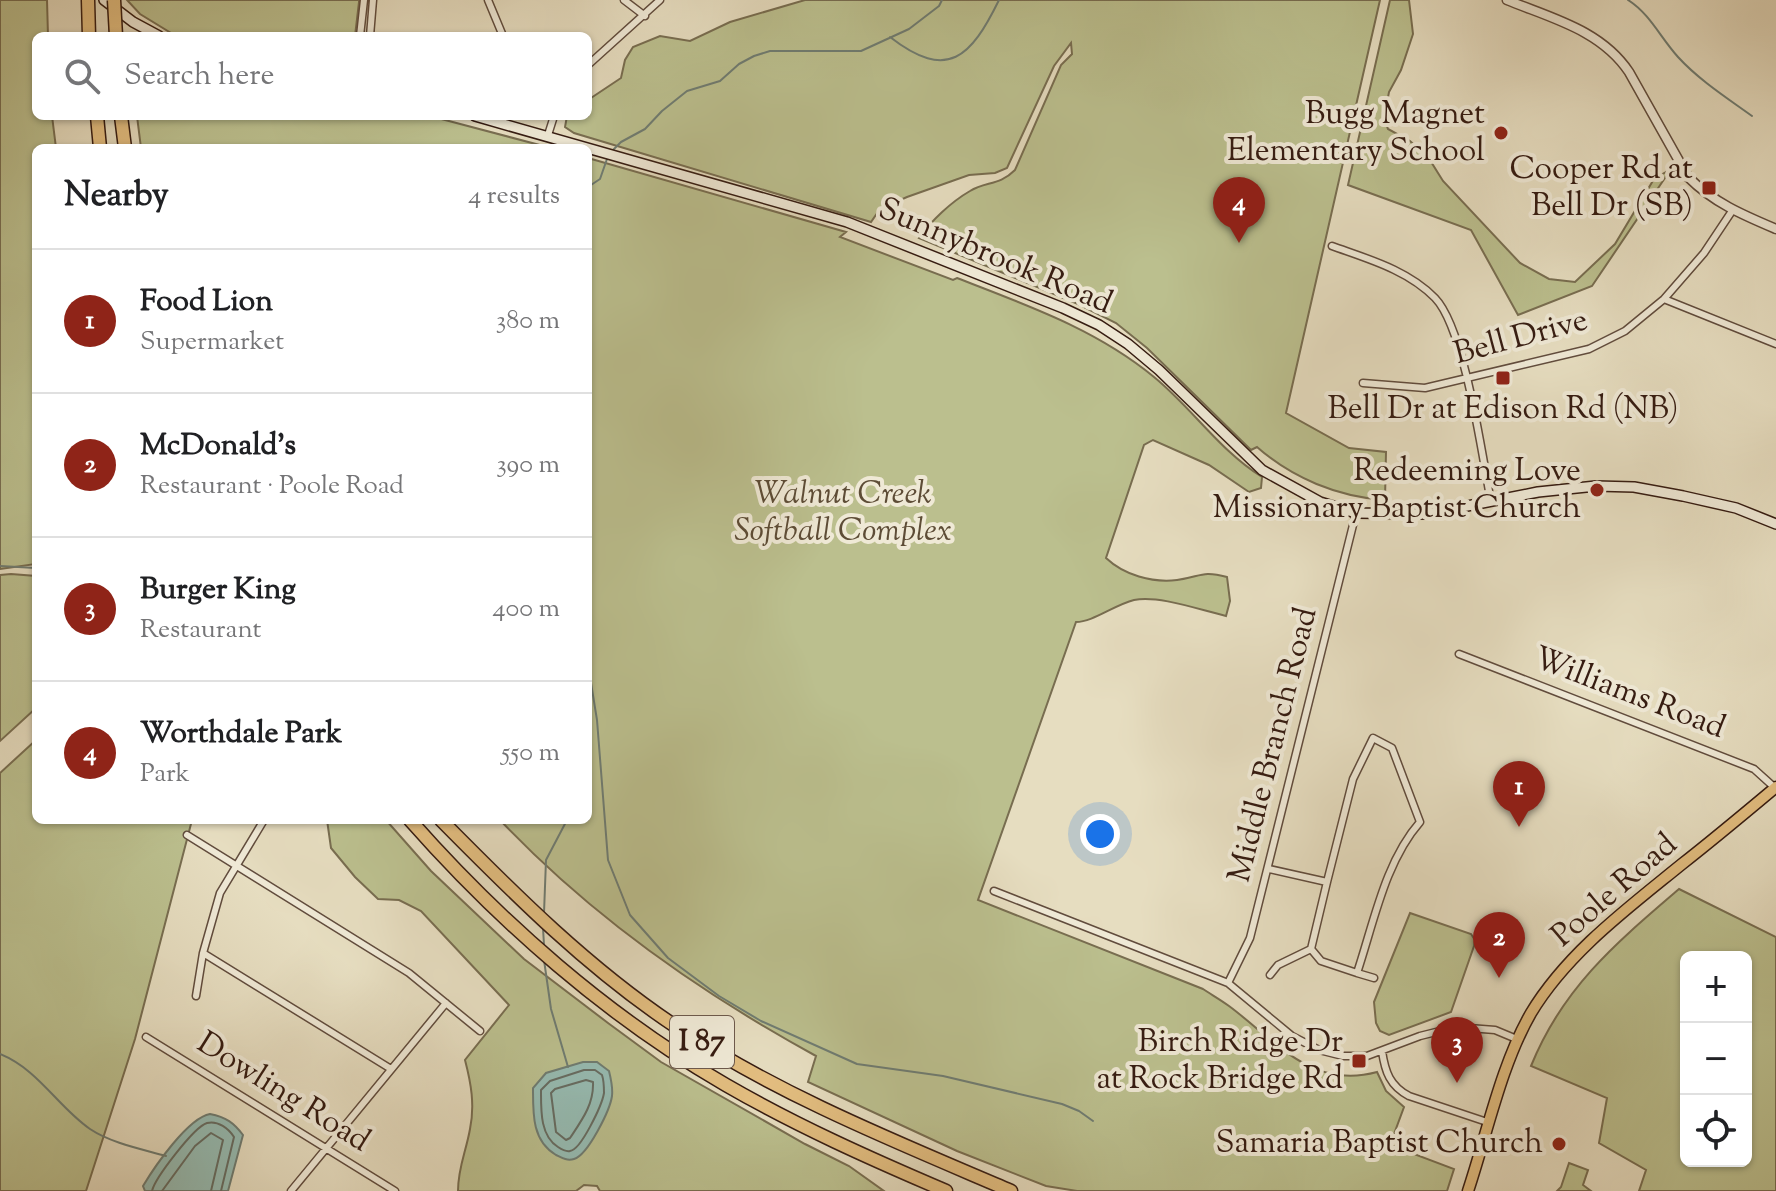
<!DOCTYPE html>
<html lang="en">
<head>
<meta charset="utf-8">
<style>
	:root { --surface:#fff; --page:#f2f2f2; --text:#202124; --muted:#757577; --line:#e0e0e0; --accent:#8f2418 }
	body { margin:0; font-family:"Sorts Mill Goudy",serif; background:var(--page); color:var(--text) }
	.controls { position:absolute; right:24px; bottom:24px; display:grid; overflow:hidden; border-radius:12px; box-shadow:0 2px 6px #0004 }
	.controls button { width:72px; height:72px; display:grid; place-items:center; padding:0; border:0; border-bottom:2px solid var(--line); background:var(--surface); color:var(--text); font:40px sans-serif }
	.you { position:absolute; left:1100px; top:834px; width:28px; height:28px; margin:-20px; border:6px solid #fff; border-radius:50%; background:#1a73e8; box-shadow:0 0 0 12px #1a73e833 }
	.badge { display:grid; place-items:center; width:52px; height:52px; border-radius:50%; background:var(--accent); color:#fff; font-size:26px; font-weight:700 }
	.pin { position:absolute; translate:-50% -66px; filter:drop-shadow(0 2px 4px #0008) }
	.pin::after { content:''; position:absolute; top:42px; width:28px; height:24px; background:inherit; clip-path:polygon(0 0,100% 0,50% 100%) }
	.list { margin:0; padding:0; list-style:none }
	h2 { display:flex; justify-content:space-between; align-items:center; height:104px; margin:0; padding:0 32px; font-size:34px }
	h2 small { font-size:26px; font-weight:400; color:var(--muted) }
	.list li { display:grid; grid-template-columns:52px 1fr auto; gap:24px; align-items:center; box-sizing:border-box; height:144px; padding:0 32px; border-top:2px solid var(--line) }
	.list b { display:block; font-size:30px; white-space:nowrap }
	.list p { margin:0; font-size:26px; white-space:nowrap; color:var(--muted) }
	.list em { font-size:26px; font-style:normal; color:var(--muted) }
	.icon { flex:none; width:44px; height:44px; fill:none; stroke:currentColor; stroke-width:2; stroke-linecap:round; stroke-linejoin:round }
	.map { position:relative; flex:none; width:1776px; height:1191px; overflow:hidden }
	.search { position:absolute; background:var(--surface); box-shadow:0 2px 6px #0004; left:32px; top:32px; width:560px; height:88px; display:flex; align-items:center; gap:20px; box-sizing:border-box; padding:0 28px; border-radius:12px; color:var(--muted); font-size:30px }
	.panel { position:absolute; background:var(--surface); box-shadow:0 2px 6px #0004; left:32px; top:144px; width:560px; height:680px; border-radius:12px }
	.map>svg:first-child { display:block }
</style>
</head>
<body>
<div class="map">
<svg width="1776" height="1191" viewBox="0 0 1776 1191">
	<rect width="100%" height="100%" fill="#e6ddc0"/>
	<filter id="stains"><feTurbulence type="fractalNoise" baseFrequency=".0025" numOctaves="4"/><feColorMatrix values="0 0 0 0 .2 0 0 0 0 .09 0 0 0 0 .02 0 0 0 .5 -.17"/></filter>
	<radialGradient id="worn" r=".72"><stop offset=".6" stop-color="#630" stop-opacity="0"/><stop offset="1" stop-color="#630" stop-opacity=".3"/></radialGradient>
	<path fill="#bbbf8e" stroke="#786d50" stroke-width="2" fill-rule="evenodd" d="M 0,0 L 47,0 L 48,36 L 36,36 L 36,116 L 52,116 L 56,148 L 36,148 L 36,564 L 0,569 Z
		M 127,0 L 359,0 L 359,2 L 355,36 L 176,36 L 140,14 Z
		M 805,0 L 1380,0 L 1286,413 L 1349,448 L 1386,452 L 1385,500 C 1338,497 1292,478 1257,447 L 1251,450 L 1147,348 L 1116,323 L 1078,304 L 919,238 C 931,221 951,202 970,191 C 986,181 999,186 1015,170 L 1061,65 L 1072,54 L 1071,43 L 1054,66 L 1007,168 L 995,173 L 969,175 L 907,197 L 880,209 L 871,222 L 574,133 L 565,127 L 567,116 L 588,116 L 588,100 L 621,78 L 625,60 L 633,47 L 660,36 L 690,41 L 730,22 Z
		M 1390,0 L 1409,0 L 1413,34 L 1401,70 L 1389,92 L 1384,118 L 1388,129 L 1410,141 L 1428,157 L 1443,181 L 1520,263 L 1549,279 L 1575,282 L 1615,244 L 1654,179 L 1671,169 L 1592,286 L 1518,315 L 1471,230 L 1348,185 Z
		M 137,116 L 430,116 L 551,148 L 141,148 Z
		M 588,158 L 846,232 L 840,237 L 953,280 L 957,278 C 1026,305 1096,329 1154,377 C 1192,408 1220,451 1262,477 L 1261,488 L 1249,492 L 1209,465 L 1153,440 L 1144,445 L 1106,558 C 1124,575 1152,583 1177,580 C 1201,577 1201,570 1227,577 L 1230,601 L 1226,616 C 1200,610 1159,595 1134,600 C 1114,605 1093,622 1076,622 L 978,900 L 1203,989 C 1212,995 1221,1000 1229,1006 C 1275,1040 1311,1090 1377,1072 L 1386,1091 L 1404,1107 L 1390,1145 L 1454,1169 L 1447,1191 L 1077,1191 L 1046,1186 L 957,1151 L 808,1082 L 816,1056 C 699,992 592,917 500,820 L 588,820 Z
		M 11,574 L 36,576 L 36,708 L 0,741 L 0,575 Z
		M 36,740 L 36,820 L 192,820 L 135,1039 L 86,1191 L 0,1191 L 0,773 Z
		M 327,820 L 386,820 L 431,871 L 524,959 L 608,1023 L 661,1062 L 805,1144 L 849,1166 L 884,1191 L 600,1191 L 597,1186 L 584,1185 L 576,1191 L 458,1191 C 458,1167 466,1152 470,1129 C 475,1105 471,1083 465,1060 L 509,1005 L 421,911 L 399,900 L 378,899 L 355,877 L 331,848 Z
		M 1679,889 L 1776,937 L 1776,1191 L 1639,1191 L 1646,1170 L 1599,1143 L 1607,1098 L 1531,1066 C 1563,987 1616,943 1679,889 ZM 1686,957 L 1746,957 L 1746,1161 L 1686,1161 Z
		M 1410,913 L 1471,934 L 1475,940 L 1474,946 L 1451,1012 L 1389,1035 L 1380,1031 L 1376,1023 L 1374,1002 Z
		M 1569,1163 L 1588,1170 L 1583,1185 L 1591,1191 L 1557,1191 L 1561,1187 Z"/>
	<path fill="#96bcb3" stroke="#6f7c72" stroke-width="2" d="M 583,1062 L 597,1062 L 609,1071 C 611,1079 613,1087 612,1096 C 610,1110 588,1155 574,1159 C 567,1161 562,1158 556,1155 C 532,1141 533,1114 533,1088 L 546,1073 Z
		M 210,1114 C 226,1117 234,1123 243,1135 L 228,1191 L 145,1191 L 143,1186 C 155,1166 188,1118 210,1114 Z"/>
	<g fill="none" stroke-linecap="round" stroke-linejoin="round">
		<path stroke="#666c62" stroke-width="2" d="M 584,1070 L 595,1070 L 602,1075 C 604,1081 604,1087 604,1093 C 602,1105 581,1150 570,1151 C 566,1152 561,1149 558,1147 C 540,1136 541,1110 541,1090 L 550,1081 Z
			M 586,1080 L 593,1082 C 594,1104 582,1120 570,1138 L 566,1140 L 556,1132 L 551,1093 L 555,1089 Z
			M 152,1191 C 155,1178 194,1127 207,1123 C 218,1120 229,1129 234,1137 L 221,1191
			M 162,1191 L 195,1146 L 211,1133 L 223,1140 L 211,1191"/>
		<path stroke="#6f7c72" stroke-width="2" d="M 1628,0 C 1650,14 1660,37 1678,57 C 1699,80 1727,98 1752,116
			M 890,37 C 948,82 971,57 999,0
			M 613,150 L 621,142 L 645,129 L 662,111 L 687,91 L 720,81 L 739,64 L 754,56 L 770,51 L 861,51 L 909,29 L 939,6 L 942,0
			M 588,187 L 600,179 L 607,159
			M 0,566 L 36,568
			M 588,681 L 591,683 L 597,720 L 608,860 L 630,915 L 668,958 L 719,996 L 761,1021 L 857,1064 L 943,1076 L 1062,1104 L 1079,1111 L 1093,1121
			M 588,715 L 591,688
			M 544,913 L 546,860 L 567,820
			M 543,928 L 544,945
			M 544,960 L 551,1009 L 568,1067
			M 0,1054 C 39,1070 57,1106 90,1129 C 111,1143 141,1149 166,1156"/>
		<g stroke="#614c3d" stroke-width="9">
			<path id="minor" d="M 488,0 L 503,36
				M 624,0 L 645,16
				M 360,36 L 364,0
				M 370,36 L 373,0
				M 588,65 L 660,0
				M 548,135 L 554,116
				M 1332,246 C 1368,259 1408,270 1435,298 C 1465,329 1482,456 1491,502
				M 1664,299 L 1776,344
				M 1363,383 L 1425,388 L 1589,349 L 1625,331 L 1664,299 L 1704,253 L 1732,211
				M 1459,654 L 1754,769 L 1775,788
				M 187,835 L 409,973 L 480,1031
				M 1269,869 L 1327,882 L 1311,949 L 1321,961 L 1357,973 C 1374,922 1385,862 1420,822 L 1392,748 L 1373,738 L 1353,779 L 1327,882
				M 994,891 L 1228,983 L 1292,1036 L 1319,1050 L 1343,1056 L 1367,1056 L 1420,1036 L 1456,1027 L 1495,1030 L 1519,1040
				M 203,953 L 391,1069
				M 1357,973 L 1374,978
				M 1270,975 L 1278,965 L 1311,949
				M 1228,983 L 1250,938 L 1356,513
				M 196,996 L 203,953 L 220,893 L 264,820
				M 146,1037 L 395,1191
				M 1382,1051 C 1385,1072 1390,1086 1409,1096 L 1490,1123
				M 291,1191 L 446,1003"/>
		</g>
		<g stroke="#614c3d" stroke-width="11">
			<path id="tertiary" d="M 1507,0 C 1551,18 1601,30 1629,72 L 1688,177 C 1714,203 1743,215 1776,229"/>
		</g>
		<g stroke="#351b11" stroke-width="12">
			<path id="secondary" d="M 104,0 L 133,22 L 159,36
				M 475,116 L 847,222 L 1063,308 L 1099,325 L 1128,344 L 1159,370 L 1262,470 L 1320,502 L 1356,513 L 1427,514 L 1538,492 L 1596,486 L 1634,487 L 1683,496 L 1736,508 L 1776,524"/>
		</g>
		<g stroke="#351b11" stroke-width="13">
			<path id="primary" d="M 1468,1191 C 1487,1134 1501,1065 1531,1013 C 1567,953 1628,908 1682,864 C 1714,839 1745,813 1776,787"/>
		</g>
		<g stroke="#351b11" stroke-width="15">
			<path id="motorway" d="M 88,0 L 89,36
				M 97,116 L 100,148
				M 121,116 L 125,148
				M 410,820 C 500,922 608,1017 726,1085 C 797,1126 871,1159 946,1191
				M 441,820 C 515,895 590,970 678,1028 C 781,1096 899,1143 1011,1191"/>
		</g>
		<use href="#minor" stroke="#efe9d6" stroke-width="6"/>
		<use href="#tertiary" stroke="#efe9d6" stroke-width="8"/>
		<use href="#secondary" stroke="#efe9d6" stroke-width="9"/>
		<use href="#primary" stroke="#e3be80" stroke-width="10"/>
		<use href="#motorway" stroke="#e3be80" stroke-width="12"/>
		<g stroke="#351b11" stroke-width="15" stroke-linecap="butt">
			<path id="motorway-bridge" d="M 114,0 L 116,36"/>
		</g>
		<use href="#motorway-bridge" stroke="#e3be80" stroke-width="12"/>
	</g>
	<g fill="#8f2418" stroke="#efe9d6" stroke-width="3">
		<circle cx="1501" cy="133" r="8"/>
		<rect x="1701" y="180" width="16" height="16" rx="4"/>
		<rect x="1495" y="370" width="16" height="16" rx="4"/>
		<circle cx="1597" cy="490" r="8"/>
		<rect x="1351" y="1053" width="16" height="16" rx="4"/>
		<circle cx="1559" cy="1144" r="8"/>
	</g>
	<g text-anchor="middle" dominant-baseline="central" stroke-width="8" stroke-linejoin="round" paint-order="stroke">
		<rect fill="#efe9d6" stroke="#6d594c" stroke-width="2" x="670" y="1016" width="64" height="52" rx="6"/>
		<g font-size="30" font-weight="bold" fill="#351b11">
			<text x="702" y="1042">I 87</text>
		</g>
		<g font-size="32" fill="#351b11" stroke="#efe9d6" text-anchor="end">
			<text x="1485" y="115">Bugg Magnet<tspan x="1485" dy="37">Elementary School</tspan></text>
			<text x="1693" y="170">Cooper Rd at<tspan x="1693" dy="37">Bell Dr (SB)</tspan></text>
			<text x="1503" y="410" text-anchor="middle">Bell Dr at Edison Rd (NB)</text>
			<text x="1581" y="472">Redeeming Love<tspan x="1581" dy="37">Missionary Baptist Church</tspan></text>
			<text x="1343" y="1043">Birch Ridge Dr<tspan x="1343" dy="37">at Rock Bridge Rd</tspan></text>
			<text x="1543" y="1144">Samaria Baptist Church</text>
		</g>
		<g font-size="32" fill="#351b11" stroke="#efe9d6">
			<text transform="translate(995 257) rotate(23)">Sunnybrook Road</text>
			<text transform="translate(1521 338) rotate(-15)">Bell Drive</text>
			<text transform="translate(1629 694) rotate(21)">Williams Road</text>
			<text transform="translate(1274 745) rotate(-76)">Middle Branch Road</text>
			<text transform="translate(1615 891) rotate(-41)">Poole Road</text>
			<text transform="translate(283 1093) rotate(32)">Dowling Road</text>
		</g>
		<g font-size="32" font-style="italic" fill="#5d4c36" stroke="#efe9d6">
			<text x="843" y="495">Walnut Creek<tspan x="843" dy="37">Softball Complex</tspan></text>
		</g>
	</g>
	<rect width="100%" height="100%" filter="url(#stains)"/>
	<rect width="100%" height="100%" fill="url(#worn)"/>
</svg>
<div class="controls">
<button>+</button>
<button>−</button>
<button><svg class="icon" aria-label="locate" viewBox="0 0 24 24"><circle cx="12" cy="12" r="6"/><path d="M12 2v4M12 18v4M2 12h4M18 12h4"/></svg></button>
</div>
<div class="you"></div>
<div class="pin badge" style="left:1519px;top:827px">1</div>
<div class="pin badge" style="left:1499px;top:978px">2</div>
<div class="pin badge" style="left:1457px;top:1083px">3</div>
<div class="pin badge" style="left:1239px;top:243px">4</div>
<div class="search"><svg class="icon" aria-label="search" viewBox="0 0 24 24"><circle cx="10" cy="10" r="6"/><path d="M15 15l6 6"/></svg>Search here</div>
<section class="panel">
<h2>Nearby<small>4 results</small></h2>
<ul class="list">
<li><span class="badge">1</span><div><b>Food Lion</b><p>Supermarket</p></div><em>380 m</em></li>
<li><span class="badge">2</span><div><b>McDonald's</b><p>Restaurant · Poole Road</p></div><em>390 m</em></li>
<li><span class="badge">3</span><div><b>Burger King</b><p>Restaurant</p></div><em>400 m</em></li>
<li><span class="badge">4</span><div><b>Worthdale Park</b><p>Park</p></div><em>550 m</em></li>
</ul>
</section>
</div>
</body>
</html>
